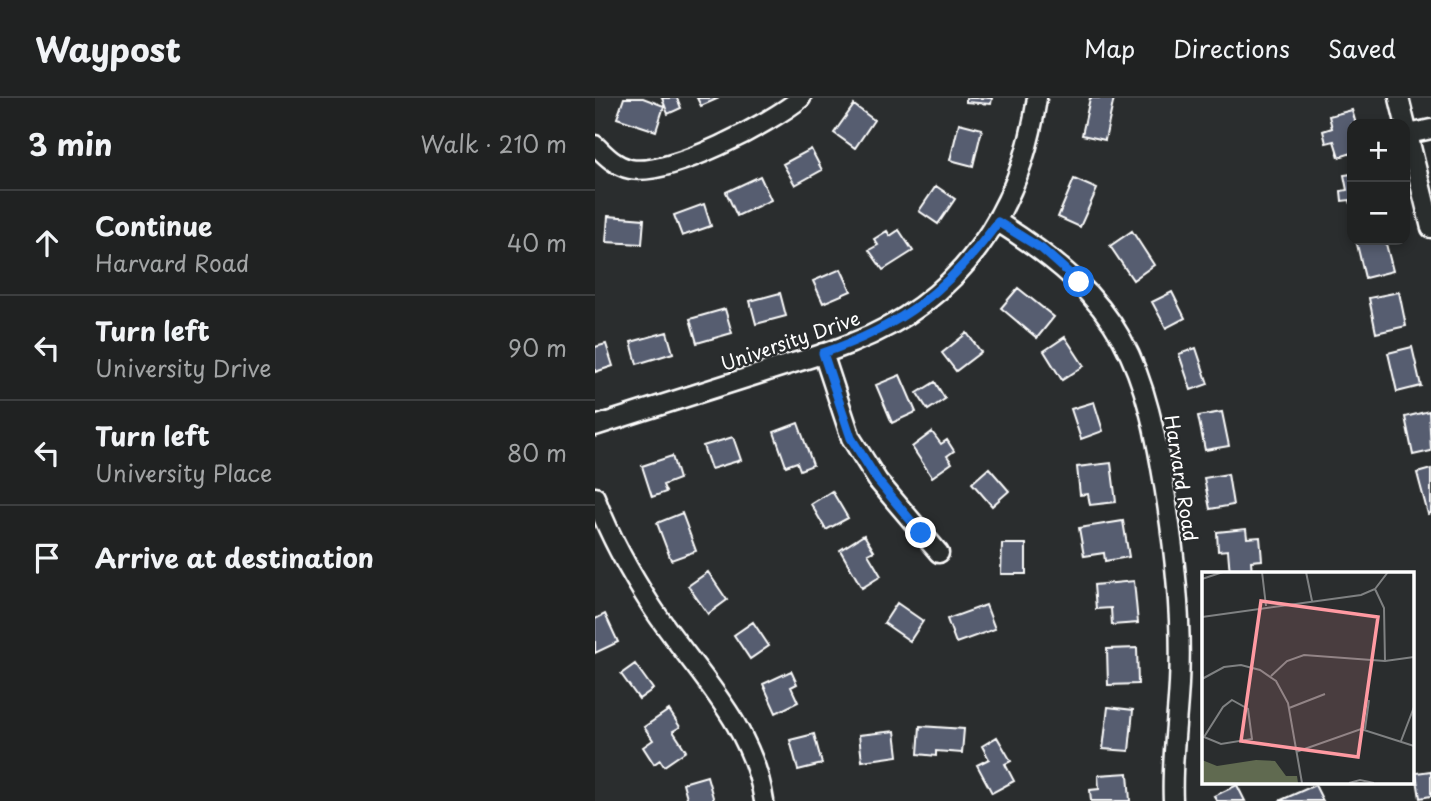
<!DOCTYPE html>
<html lang="en">
<head>
<meta charset="utf-8">
<style>
	:root { --surface:#202222; --page:#282a2a; --text:#f1f3f6; --muted:#a2a4a5; --line:#3d3f40 }
	body { margin:0; font-family:"Playpen Sans",sans-serif; background:var(--page); color:var(--text) }
	.controls { position:absolute; right:21px; top:21px; display:grid; overflow:hidden; border-radius:14px; box-shadow:0 4px 10px #0003 }
	.controls button { width:63px; height:63px; display:grid; place-items:center; padding:0; border:0; border-bottom:2px solid var(--line); background:var(--surface); color:var(--text); font:35px sans-serif }
	.stop { position:absolute; width:21px; height:21px; margin:-16px; border:5px solid #1a73e8; border-radius:50%; background:#fff }
	.stop.end { background:#1a73e8; border-color:#fff; box-shadow:0 2px 7px #0008 }
	.list { margin:0; padding:0; list-style:none }
	h2 { display:flex; justify-content:space-between; align-items:center; height:91px; margin:0; padding:0 28px; font-size:30px }
	h2 small { font-size:23px; font-weight:400; color:var(--muted) }
	.list li { display:grid; grid-template-columns:46px 1fr auto; gap:21px; align-items:center; box-sizing:border-box; height:105px; padding:0 28px; border-top:2px solid var(--line) }
	.list b { display:block; font-size:26px; white-space:nowrap }
	.list p { margin:0; font-size:23px; white-space:nowrap; color:var(--muted) }
	.list em { font-size:23px; font-style:normal; color:var(--muted) }
	.icon { flex:none; width:38px; height:38px; fill:none; stroke:currentColor; stroke-width:2; stroke-linecap:round; stroke-linejoin:round }
	.map { position:relative; flex:none; width:836px; height:703px; overflow:hidden }
	header { display:flex; align-items:center; gap:42px; box-sizing:border-box; height:98px; padding:0 35px; background:var(--surface); border-bottom:2px solid var(--line) }
	header strong { font-size:33px }
	nav { display:flex; gap:38px; margin-inline-start:auto; font-size:24px }
	main { display:flex }
	aside { flex:1; background:var(--surface) }
	.map>svg:first-child { display:block }
</style>
</head>
<body>
<header>
<strong>Waypost</strong>
<nav><a>Map</a><a>Directions</a><a>Saved</a></nav>
</header>
<main>
<aside>
<h2>3 min<small>Walk · 210 m</small></h2>
<ul class="list">
<li><svg class="icon" aria-label="ahead" viewBox="0 0 24 24"><path d="M12 20V5M6 11l6-6 6 6"/></svg><div><b>Continue</b><p>Harvard Road</p></div><em>40 m</em></li>
<li><svg class="icon" aria-label="left" viewBox="0 0 24 24"><path d="M17 20v-9H6M10 6l-5 5 5 5"/></svg><div><b>Turn left</b><p>University Drive</p></div><em>90 m</em></li>
<li><svg class="icon" aria-label="left" viewBox="0 0 24 24"><path d="M17 20v-9H6M10 6l-5 5 5 5"/></svg><div><b>Turn left</b><p>University Place</p></div><em>80 m</em></li>
<li><svg class="icon" aria-label="arrive" viewBox="0 0 24 24"><path d="M6 21V4h12l-3 4 3 4H6"/></svg><div><b>Arrive at destination</b></div></li>
</ul>
</aside>
<div class="map">
<svg width="836" height="703" viewBox="0 0 836 703">
	<rect width="100%" height="100%" fill="#2a2d2e"/>
	<filter id="ink" filterUnits="userSpaceOnUse"><feTurbulence type="fractalNoise" baseFrequency=".0143" numOctaves="2"/><feDisplacementMap in="SourceGraphic" scale="14" xChannelSelector="R" yChannelSelector="G"/><feConvolveMatrix kernelMatrix="1 2 1 2 8 2 1 2 1" color-interpolation-filters="sRGB"/></filter>
	<g filter="url(#ink)">
		<path fill="#565d6f" stroke="#fff" stroke-width="2" d="M 29,0 L 48,0 L 69,8 L 61,33 L 22,20 Z
			M 67,0 L 82,0 L 86,10 L 73,16 Z
			M 102,0 L 124,0 L 106,8 Z
			M 371,0 L 397,0 L 396,6 L 371,4 Z
			M 495,0 L 519,0 L 510,42 L 487,37 Z
			M 259,7 L 279,22 L 260,50 L 239,35 Z
			M 757,12 L 761,26 L 757,26 L 757,55 L 744,59 L 739,43 L 731,45 L 728,33 L 737,30 L 734,18 Z
			M 364,25 L 387,31 L 378,68 L 355,62 Z
			M 216,51 L 227,72 L 200,87 L 188,66 Z
			M 757,76 L 757,112 L 755,102 L 747,103 L 746,93 L 752,92 L 749,77 Z
			M 165,78 L 176,102 L 142,118 L 131,94 Z
			M 479,81 L 502,91 L 485,129 L 463,119 Z
			M 341,88 L 360,101 L 343,126 L 324,113 Z
			M 109,106 L 116,128 L 87,138 L 79,117 Z
			M 13,118 L 49,121 L 47,146 L 11,144 Z
			M 304,132 L 318,153 L 288,172 L 274,152 L 283,147 L 279,141 L 292,133 L 295,138 Z
			M 537,133 L 559,167 L 538,182 L 515,148 Z
			M 761,142 L 790,142 L 798,173 L 770,180 Z
			M 246,171 L 256,193 L 228,205 L 218,183 Z
			M 423,190 L 459,219 L 442,240 L 406,210 Z
			M 577,194 L 590,220 L 571,230 L 557,204 Z
			M 804,194 L 811,228 L 781,235 L 774,200 Z
			M 185,195 L 191,218 L 161,226 L 155,203 Z
			M 130,211 L 137,235 L 102,245 L 95,221 Z
			M 72,234 L 78,255 L 42,266 L 36,244 Z
			M 372,235 L 386,254 L 361,273 L 347,255 Z
			M 470,239 L 489,268 L 467,282 L 449,253 Z
			M 11,246 L 18,268 L 0,274 L 0,249 Z
			M 817,249 L 826,288 L 802,294 L 793,255 Z
			M 601,250 L 613,286 L 596,292 L 584,256 Z
			M 305,277 L 321,314 L 297,325 L 281,287 Z
			M 340,284 L 350,301 L 333,312 L 322,295 Z
			M 499,304 L 508,333 L 486,341 L 476,311 Z
			M 834,313 L 836,353 L 818,357 L 810,319 Z
			M 627,314 L 634,348 L 610,352 L 603,318 Z
			M 203,325 L 218,367 L 205,372 L 202,364 L 191,368 L 179,334 Z
			M 337,334 L 346,346 L 352,342 L 359,353 L 352,358 L 357,365 L 337,379 L 317,349 Z
			M 138,339 L 146,362 L 116,371 L 108,348 Z
			M 77,358 L 84,381 L 68,387 L 71,394 L 57,399 L 47,368 Z
			M 516,365 L 521,404 L 495,407 L 493,396 L 485,397 L 482,369 Z
			M 394,370 L 414,393 L 397,408 L 377,385 Z
			M 836,371 L 836,415 L 833,416 L 822,375 Z
			M 633,376 L 638,407 L 615,411 L 609,380 Z
			M 237,393 L 253,420 L 231,432 L 216,406 Z
			M 87,415 L 101,453 L 76,462 L 62,425 Z
			M 528,423 L 534,459 L 510,463 L 509,455 L 489,458 L 484,430 Z
			M 651,431 L 652,440 L 665,439 L 667,462 L 656,463 L 657,475 L 635,476 L 633,452 L 623,453 L 622,434 Z
			M 269,437 L 279,453 L 273,456 L 286,478 L 267,490 L 245,452 Z
			M 407,446 L 431,446 L 431,476 L 406,476 Z
			M 113,474 L 132,502 L 113,516 L 93,488 Z
			M 539,483 L 543,525 L 517,527 L 516,510 L 501,511 L 499,487 Z
			M 302,505 L 328,523 L 315,543 L 289,525 Z
			M 391,507 L 400,531 L 361,545 L 352,521 Z
			M 10,516 L 23,544 L 0,555 L 0,521 Z
			M 158,524 L 174,548 L 155,561 L 139,537 Z
			M 542,550 L 543,586 L 513,587 L 512,551 Z
			M 40,566 L 58,591 L 44,601 L 26,576 Z
			M 196,573 L 202,586 L 196,589 L 203,604 L 181,615 L 168,586 Z
			M 513,609 L 538,612 L 534,653 L 508,651 Z
			M 74,612 L 85,629 L 78,633 L 91,653 L 69,668 L 65,662 L 59,666 L 48,649 L 58,642 L 49,629 Z
			M 325,628 L 369,631 L 367,655 L 341,653 L 341,658 L 323,656 Z
			M 300,633 L 303,658 L 267,663 L 264,637 Z
			M 219,636 L 227,666 L 203,672 L 195,642 Z
			M 402,639 L 416,663 L 410,666 L 419,683 L 397,695 L 382,667 L 394,661 L 387,648 Z
			M 836,673 L 836,698 L 825,700 L 821,675 Z
			M 533,675 L 535,703 L 496,703 L 495,692 L 504,691 L 503,677 Z
			M 112,678 L 119,703 L 93,703 L 88,685 Z
			M 642,687 L 650,703 L 622,703 L 619,698 Z
			M 720,687 L 728,703 L 684,703 Z"/>
		<g fill="none" stroke-linecap="round" stroke-linejoin="round">
			<g stroke="#fff" stroke-width="23">
				<path id="street" d="M 804,0 L 836,130
					M 814,36 L 836,31
					M 0,47 C 10,57 20,68 35,71 C 74,79 176,25 206,0
					M 403,124 C 530,204 550,263 572,406 C 581,465 587,526 584,586 C 582,625 576,664 578,703
					M 228,255 L 256,340 L 283,383 L 344,455
					M 0,328 C 56,310 111,293 167,275 C 197,265 228,257 257,245 C 366,203 426,112 442,0
					M 0,399 C 14,437 35,475 57,509 C 99,573 157,624 169,703"/>
			</g>
			<use href="#street" stroke="#2a2d2e" stroke-width="18"/>
		</g>
	</g>
	<g fill="none" stroke-linecap="round" stroke-linejoin="round" filter="url(#ink)">
		<path stroke="#1a73e8" stroke-width="9" d="M 326,435 L 283,383 L 256,340 L 228,255 C 308,228 354,191 403,124 L 447,151 L 484,184"/>
	</g>
	<g text-anchor="middle" dominant-baseline="central" stroke-width="5" stroke-linejoin="round" paint-order="stroke">
		<g font-size="19" fill="#fff" stroke="#2a2d2e">
			<text transform="translate(195 242) rotate(-19)">University Drive</text>
			<text transform="translate(587 380) rotate(81)">Harvard Road</text>
		</g>
	</g>
	<g transform="translate(607 474)">
		<rect width="212" height="212" fill="#2a2d2e"/>
		<path d="M 54,188 L 73,189 L 84,204 L 95,204 L 96,211 L 0,211 L 0,188 L 15,194 Z" fill="#606a50"/>
		<path fill="none" stroke="#7f8182" stroke-width="2" d="M 60,0 L 64,34M 104,0 L 110,29M 0,7 L 21,0M 173,17 L 182,36 L 183,89M 0,45 L 159,23 L 173,17 L 186,0M 69,104 L 85,89 L 102,83 L 183,89 L 212,85M 0,107 L 22,95 L 39,93 L 58,98 L 74,109 L 86,131 L 100,211M 30,128 L 46,137 L 50,167 L 19,172 L 2,165 L 21,135 ZM 87,136 L 123,122M 163,157 L 167,128M 199,169 L 212,135M 94,180 L 159,157 L 212,174M 147,211 L 158,208 L 172,211"/>
		<path fill="#ff9aa2" fill-opacity="0.15" stroke="#ff9aa2" stroke-width="3.5" d="M 59,29 L 176,45 L 156,185 L 39,169 Z"/>
		<rect width="212" height="212" fill="none" stroke="#fff" stroke-width="3.5"/>
	</g>
</svg>
<div class="controls">
<button>+</button>
<button>−</button>
</div>
<div class="stop" style="left:484px;top:184px"></div>
<div class="stop end" style="left:326px;top:435px"></div>
</div>
</main>
</body>
</html>
